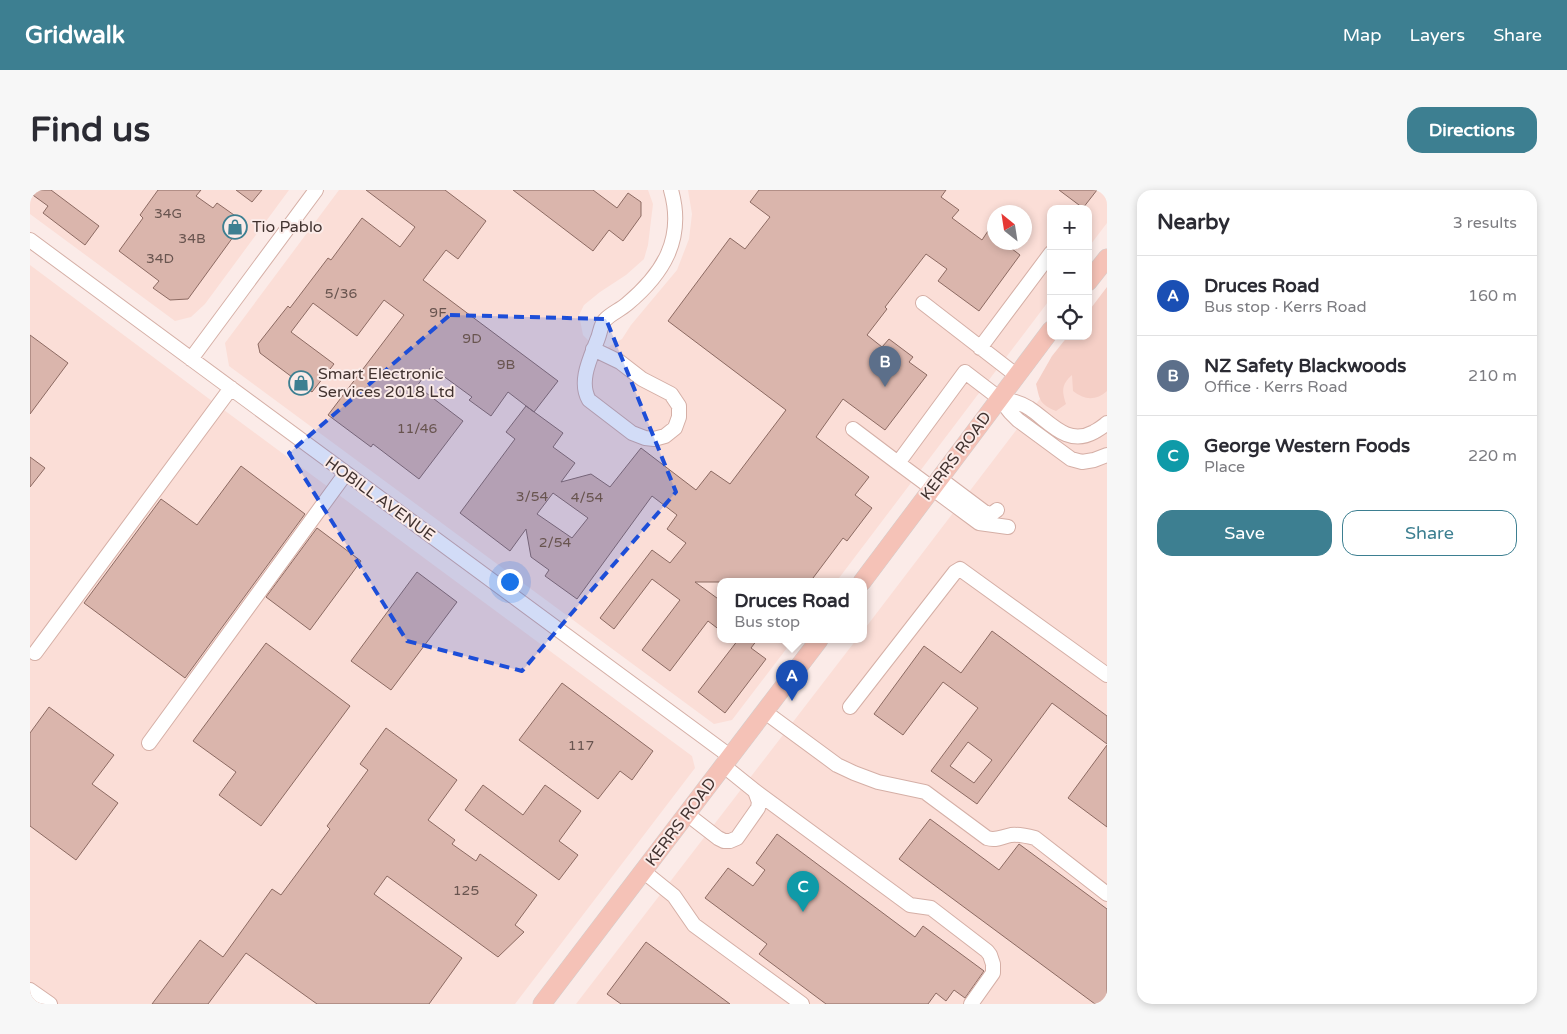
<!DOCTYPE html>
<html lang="en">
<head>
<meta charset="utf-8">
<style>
	:root { --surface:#fff; --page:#f7f7f7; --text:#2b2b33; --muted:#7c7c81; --line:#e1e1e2; --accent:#3d7f91 }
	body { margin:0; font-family:"Varela Round",sans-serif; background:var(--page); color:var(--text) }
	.controls { position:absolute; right:15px; top:15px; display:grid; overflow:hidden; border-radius:10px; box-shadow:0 2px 8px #0003 }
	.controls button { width:45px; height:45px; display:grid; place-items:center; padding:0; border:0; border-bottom:1px solid var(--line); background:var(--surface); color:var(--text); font:25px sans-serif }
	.compass { position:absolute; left:957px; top:15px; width:45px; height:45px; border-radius:50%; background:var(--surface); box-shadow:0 2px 8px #0003; rotate:330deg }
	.you { position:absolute; left:479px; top:391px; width:18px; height:18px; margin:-12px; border:4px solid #fff; border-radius:50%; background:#1a73e8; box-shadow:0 0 0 8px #1a73e833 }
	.badge { display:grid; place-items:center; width:32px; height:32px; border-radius:50%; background:var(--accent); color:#fff; font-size:16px; font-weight:700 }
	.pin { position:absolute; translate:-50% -41px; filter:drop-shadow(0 1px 2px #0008) }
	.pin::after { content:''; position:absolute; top:26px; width:18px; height:15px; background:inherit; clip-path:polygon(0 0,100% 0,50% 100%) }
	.popup { position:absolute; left:687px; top:388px; width:150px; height:65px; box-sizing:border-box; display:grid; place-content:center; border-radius:10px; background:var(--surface); filter:drop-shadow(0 1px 4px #0005); font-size:16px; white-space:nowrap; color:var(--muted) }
	.popup b { font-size:19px; color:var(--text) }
	.popup::after { content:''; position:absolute; left:50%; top:100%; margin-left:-10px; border:10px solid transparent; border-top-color:var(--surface) }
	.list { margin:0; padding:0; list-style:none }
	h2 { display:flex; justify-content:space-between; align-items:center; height:65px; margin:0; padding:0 20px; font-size:21px }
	h2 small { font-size:16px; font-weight:400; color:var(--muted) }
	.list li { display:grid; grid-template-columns:32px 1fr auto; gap:15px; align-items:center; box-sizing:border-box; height:80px; padding:0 20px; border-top:1px solid var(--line) }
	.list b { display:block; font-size:19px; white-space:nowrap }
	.list p { margin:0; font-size:16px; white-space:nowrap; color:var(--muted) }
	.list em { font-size:16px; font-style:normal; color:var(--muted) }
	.actions { display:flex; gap:10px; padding:15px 20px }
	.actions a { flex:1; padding:11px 0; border:1px solid var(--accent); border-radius:15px; text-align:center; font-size:18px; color:var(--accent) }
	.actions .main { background:var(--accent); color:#fff }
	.icon { flex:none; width:28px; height:28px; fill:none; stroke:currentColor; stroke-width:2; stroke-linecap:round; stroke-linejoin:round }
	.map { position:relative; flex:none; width:1077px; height:814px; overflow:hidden; border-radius:15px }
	header { display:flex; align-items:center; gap:30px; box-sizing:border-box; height:70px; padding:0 25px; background:var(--accent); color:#fff }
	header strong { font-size:24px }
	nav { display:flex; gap:28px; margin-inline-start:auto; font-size:18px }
	.intro { display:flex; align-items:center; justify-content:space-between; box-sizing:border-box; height:120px; padding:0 30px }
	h1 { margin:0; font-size:35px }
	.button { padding:12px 22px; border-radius:15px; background:var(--accent); color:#fff; font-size:18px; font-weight:700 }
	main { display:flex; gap:30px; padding:0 30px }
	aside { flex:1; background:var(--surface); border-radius:15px; box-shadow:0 2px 8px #0003 }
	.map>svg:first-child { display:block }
</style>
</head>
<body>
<header>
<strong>Gridwalk</strong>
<nav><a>Map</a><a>Layers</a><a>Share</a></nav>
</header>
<div class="intro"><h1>Find us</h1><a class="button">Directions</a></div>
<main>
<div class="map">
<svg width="1077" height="814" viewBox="0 0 1077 814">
	<rect width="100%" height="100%" fill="#fbebe8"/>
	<path fill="#fbded7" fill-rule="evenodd" d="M 0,0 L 259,0 L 175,114 L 161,127 L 145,131 L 0,24 Z
		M 309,0 L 618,0 L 623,14 L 618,55 L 614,69 L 596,85 L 570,102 L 554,115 L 549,125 L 553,145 L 564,156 L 578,157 L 592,149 L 601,135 L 647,80 L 659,49 L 662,24 L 658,0 L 1077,0 L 1077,33 L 1058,58 L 1058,19 L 1021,19 L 1021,108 L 806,392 L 691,392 L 691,450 L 763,450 L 702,530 L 684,534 L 199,176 L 195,153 ZM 964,22 L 994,22 L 994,52 L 964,52 Z
		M 0,75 L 194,220 L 662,566 L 665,578 L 485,814 L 0,814 Z
		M 1077,121 L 1077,814 L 546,814 L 826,450 L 833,450 L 833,441 Z"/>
	<path fill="#f5cfc6" d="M 1077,97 L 1077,201 C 1066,211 1054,210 1043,201 L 1042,185 C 1031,195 1032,201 1036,214 L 1026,221 C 1009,214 1010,210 1006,194 L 1022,166 L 1038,146 L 1058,146 L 1058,122 Z"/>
	<path fill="#dab5ac" stroke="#8c6a62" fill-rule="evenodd" d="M 0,0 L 21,0 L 69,36 L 55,55 L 13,23 L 18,16 L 0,3 Z
		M 128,0 L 171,0 L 166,6 L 183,18 L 187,13 L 214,32 L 158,109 L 140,110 L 123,98 L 129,91 L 89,61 L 113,28 L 110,25 Z
		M 206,0 L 232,0 L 222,12 Z
		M 336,0 L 415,0 L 456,31 L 428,69 L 416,60 L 393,90 L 528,191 L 504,222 L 478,202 L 461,226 L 439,210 L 442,207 L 401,177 L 387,196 L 433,231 L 389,289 L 343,254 L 341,257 L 298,225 L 374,125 L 354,110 L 327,146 L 283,113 L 261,142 L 304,174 L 282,202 L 230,163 L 228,154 L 258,116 L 260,118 L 298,68 L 301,70 L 332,28 L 370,57 L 385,37 Z
		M 483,0 L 563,0 L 587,18 L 598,3 L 611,12 L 611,26 L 593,51 L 579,40 L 563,61 Z
		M 729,0 L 916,0 L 911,7 L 929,20 L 922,28 L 952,50 L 958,41 L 964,46 L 964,52 L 973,52 L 990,65 L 949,121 L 908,91 L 917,79 L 896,64 L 855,117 L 857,119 L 837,145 L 852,157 L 859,149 L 883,167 L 879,172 L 897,185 L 855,240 L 813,209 L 786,247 L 839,287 L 825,305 L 842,318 L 817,351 L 813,348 L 780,392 L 665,392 L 691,411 L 691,441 L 678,431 L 640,481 L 612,460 L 650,410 L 622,389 L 584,439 L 570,428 L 622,360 L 640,373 L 656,353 L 637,339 L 647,325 L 622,306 L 547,409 L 515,386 L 519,380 L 501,367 L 496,339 L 480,361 L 430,323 L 485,249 L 476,242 L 496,216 L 533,243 L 523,257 L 545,273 L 531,292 L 561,284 L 580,297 L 611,258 L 666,300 L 681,281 L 700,294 L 756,220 L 638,131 L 700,48 L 715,59 L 740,27 L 720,12 ZM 523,303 L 558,328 L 542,348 L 507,324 Z
		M 1029,0 L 1067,0 L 1053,18 Z
		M 0,145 L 38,173 L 0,224 Z
		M 0,267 L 15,278 L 0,297 Z
		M 211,276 L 275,324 L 155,488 L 54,413 L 131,309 L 167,335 Z
		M 287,338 L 331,371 L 280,440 L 236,407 Z
		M 387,382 L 427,412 L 361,500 L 321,471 Z
		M 962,441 L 1077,526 L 1077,554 L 1022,513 L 947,614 L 901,581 L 948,518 L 913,492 L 873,545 L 844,524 L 894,456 L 931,483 ZM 938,552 L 962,570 L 944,593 L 920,576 Z
		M 708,450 L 727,450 L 721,458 L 736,469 L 695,523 L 668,502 Z
		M 236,453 L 320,516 L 231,636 L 189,605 L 206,582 L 163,551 Z
		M 532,493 L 623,561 L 602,590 L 590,581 L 568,609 L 489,550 Z
		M 19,517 L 84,565 L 62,594 L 88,613 L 46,670 L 0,636 L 0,543 Z
		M 356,538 L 427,590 L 398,630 L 425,650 L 422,654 L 446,671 L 450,664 L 507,705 L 485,735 L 494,742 L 468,767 L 357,686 L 344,704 L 432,768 L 399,814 L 287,814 L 216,763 L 178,814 L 122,814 L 170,750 L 193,767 L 242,699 L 251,705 L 300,639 L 297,636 L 338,580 L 330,574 Z
		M 1077,555 L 1077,637 L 1038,608 Z
		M 453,595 L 493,625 L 515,595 L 551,621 L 529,651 L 548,665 L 529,690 L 435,620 Z
		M 900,629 L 969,680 L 989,654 L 1077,719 L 1077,814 L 1065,814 L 869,669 Z
		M 747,644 L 885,747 L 893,736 L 954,781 L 935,808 L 924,800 L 916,811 L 906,803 L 898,814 L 796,814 L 729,764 L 737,754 L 675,708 L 698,678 L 723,696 L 735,680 L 726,673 Z
		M 616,752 L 700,814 L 591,814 L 577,804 Z"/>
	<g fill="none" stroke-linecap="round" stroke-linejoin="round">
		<g stroke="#d5afa6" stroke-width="16">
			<path id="minor" d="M 0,50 L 701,567
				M 893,113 L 986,185
				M 950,158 L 1021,63
				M 563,159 L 590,172 L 612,189 L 641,204 L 649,216 L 649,227 L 645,238 L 635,246 L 624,249 L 615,248 L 602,243 L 559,210 C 548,191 561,167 568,148 C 570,143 571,134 575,130 C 580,124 590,120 597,114 C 633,84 655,49 641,0
				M 161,169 L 286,0
				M 969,208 C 980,210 989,212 999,218 C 1019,231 1037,257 1064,242 C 1069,239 1073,237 1077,233
				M 823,239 L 868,273
				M 909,288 L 957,324 L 963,323 L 967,320
				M 978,337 L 949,333 L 868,273 L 935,182 L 969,208 L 980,222 L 988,230 L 1041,269 L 1052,272 L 1064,270 L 1077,265
				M 5,463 L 201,198
				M 820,517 L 925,382 L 930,379 L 1077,485
				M 735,522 L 807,575 L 824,583 L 848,592 L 895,602 L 957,648 C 966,651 971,647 981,645 C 989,644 997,646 1005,648 L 1077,704
				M 119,553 L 316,283
				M 725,601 L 880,715 L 901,718 L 957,761 L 960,765 L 963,774 L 963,783 L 941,814
				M 657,624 L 688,648 L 694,651 L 700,651 L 707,648 L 728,618 L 729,612 L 725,601 L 694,576
				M 613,681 L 644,706 L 664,735 L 772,814
				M 0,800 L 20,814"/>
		</g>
		<g stroke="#d2cecd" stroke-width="19">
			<path id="major" d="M 1058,92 L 1077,68
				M 832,392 L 1021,140
				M 512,814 L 789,450"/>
		</g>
		<use href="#minor" stroke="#fff" stroke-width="14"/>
		<use href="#major" stroke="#f5c2b7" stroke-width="18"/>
	</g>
	<path fill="#1d4ed8" fill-opacity="0.2" stroke="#1d4ed8" stroke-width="4" stroke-dasharray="10 6" stroke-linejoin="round" d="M 420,125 L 576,129 L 646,302 L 492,481 L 377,451 L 259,263 Z"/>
	<defs>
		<g id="shop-ring" transform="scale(1.25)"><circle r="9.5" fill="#fbebe8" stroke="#3d7f91" stroke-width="1.5"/><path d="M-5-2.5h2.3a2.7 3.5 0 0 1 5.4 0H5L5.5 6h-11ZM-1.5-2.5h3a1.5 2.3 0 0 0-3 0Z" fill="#3d7f91"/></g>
	</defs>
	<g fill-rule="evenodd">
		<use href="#shop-ring" x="205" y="37"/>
		<use href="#shop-ring" x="271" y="193"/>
	</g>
	<g text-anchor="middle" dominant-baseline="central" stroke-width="4" stroke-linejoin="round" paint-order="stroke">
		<g font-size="14" fill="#68544f">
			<text x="138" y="23">34G</text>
			<text x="162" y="48">34B</text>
			<text x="130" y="68">34D</text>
			<text x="311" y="103">5/36</text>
			<text x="408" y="122">9F</text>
			<text x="442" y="148">9D</text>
			<text x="476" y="174">9B</text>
			<text x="387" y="238">11/46</text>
			<text x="502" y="306">3/54</text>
			<text x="557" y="307">4/54</text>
			<text x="525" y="352">2/54</text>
			<text x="551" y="555">117</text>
			<text x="436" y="700">125</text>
		</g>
		<g font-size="16" fill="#423330" stroke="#fbebe8" text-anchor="start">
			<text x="222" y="37">Tio Pablo</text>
			<text x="288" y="184">Smart Electronic<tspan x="288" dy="18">Services 2018 Ltd</tspan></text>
		</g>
		<g font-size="16" fill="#423330" stroke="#fbebe8">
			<text transform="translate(926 266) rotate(-53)">KERRS ROAD</text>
			<text transform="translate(350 309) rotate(36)">HOBILL AVENUE</text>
			<text transform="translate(651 632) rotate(-53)">KERRS ROAD</text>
		</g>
	</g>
</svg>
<div class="controls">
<button>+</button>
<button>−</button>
<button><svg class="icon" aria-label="locate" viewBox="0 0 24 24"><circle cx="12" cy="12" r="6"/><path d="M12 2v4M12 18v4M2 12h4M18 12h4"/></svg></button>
</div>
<svg class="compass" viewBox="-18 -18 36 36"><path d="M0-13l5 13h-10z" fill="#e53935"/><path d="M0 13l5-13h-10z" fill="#7c7c81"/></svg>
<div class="you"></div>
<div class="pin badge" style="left:762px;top:511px;background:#1a4fb4">A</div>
<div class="popup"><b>Druces Road</b>Bus stop</div>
<div class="pin badge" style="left:855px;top:197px;background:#5c6f8a">B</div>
<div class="pin badge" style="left:773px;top:722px;background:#0f9aa8">C</div>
</div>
<aside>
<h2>Nearby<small>3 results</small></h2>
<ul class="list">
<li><span class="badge" style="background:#1a4fb4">A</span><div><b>Druces Road</b><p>Bus stop · Kerrs Road</p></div><em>160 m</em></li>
<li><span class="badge" style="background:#5c6f8a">B</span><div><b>NZ Safety Blackwoods</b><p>Office · Kerrs Road</p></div><em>210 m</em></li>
<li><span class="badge" style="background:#0f9aa8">C</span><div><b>George Western Foods</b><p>Place</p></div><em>220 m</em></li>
</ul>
<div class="actions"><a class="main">Save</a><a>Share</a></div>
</aside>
</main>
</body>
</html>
